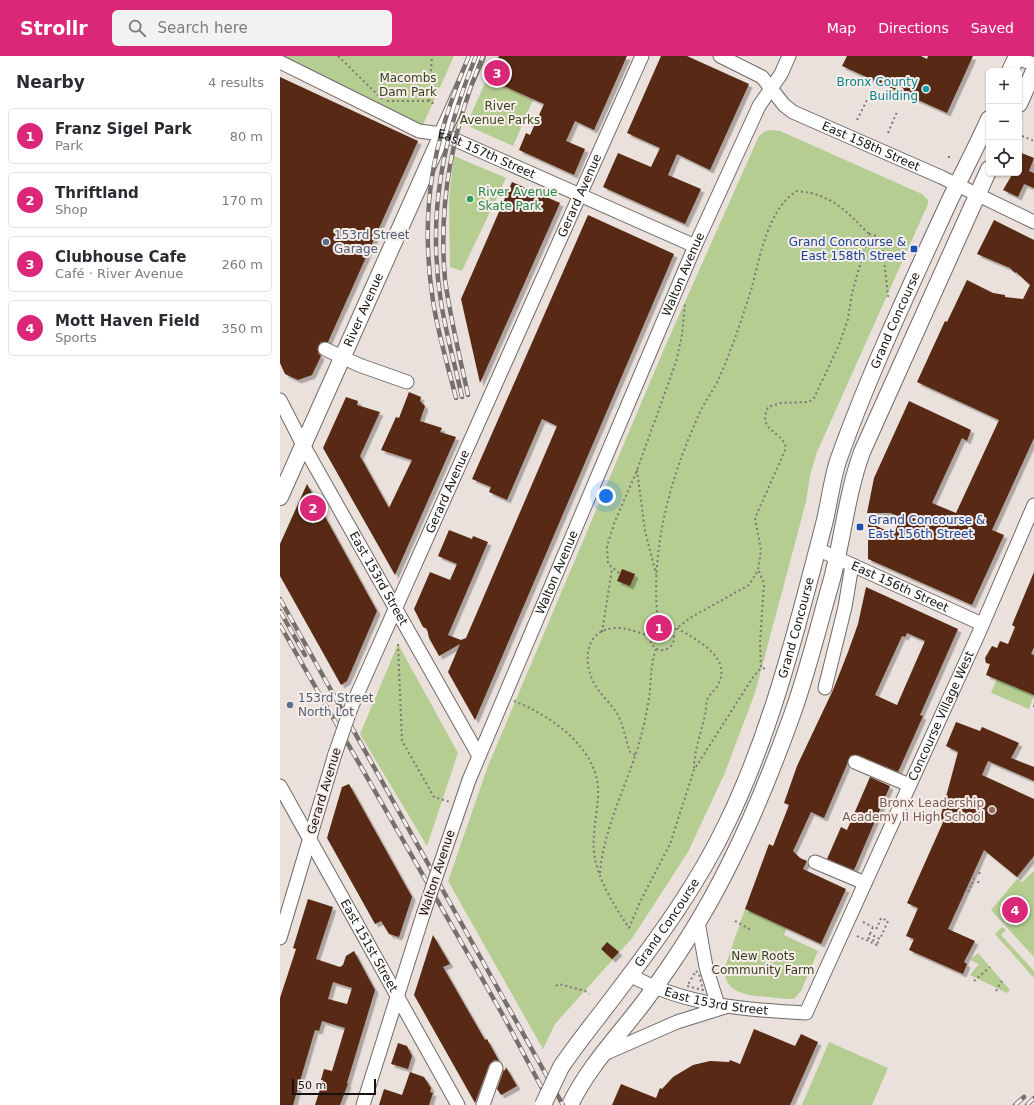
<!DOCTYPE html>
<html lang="en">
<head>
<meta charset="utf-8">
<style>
	:root { --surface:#fff; --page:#f2f2f3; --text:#2b2b33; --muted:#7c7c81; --line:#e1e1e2; --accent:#db2777 }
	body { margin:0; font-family:"DejaVu Sans",sans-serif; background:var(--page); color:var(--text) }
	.controls { position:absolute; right:12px; top:12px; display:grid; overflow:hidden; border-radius:6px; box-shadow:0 1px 3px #0004 }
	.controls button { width:36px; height:36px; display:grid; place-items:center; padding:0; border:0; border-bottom:1px solid var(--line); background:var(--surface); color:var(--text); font:20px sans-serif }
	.scale { position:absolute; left:12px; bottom:10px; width:84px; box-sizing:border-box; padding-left:4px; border:2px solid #151210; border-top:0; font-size:11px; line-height:14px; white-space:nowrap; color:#151210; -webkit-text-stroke:3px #f7eeea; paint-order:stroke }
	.you { position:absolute; left:326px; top:440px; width:14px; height:14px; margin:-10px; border:3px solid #fff; border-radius:50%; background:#1a73e8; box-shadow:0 0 0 6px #1a73e833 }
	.badge { display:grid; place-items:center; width:26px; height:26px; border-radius:50%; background:var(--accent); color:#fff; font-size:13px; font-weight:700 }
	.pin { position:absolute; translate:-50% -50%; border:2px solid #fff; box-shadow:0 1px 4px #0006 }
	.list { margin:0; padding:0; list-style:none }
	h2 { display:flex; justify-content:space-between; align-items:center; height:52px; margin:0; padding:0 16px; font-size:17px }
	h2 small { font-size:13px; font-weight:400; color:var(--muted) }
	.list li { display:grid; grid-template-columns:26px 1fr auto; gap:12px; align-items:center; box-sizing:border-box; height:56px; margin:0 8px 8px; padding:0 8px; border:1px solid var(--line); border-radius:6px }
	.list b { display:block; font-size:15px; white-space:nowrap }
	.list p { margin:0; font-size:13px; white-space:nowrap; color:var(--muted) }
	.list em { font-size:13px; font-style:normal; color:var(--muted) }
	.icon { flex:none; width:22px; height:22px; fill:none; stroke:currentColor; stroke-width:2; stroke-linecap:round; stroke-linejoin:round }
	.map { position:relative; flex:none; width:754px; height:1049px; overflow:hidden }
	header { display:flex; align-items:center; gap:24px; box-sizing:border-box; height:56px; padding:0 20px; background:var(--accent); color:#fff }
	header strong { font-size:19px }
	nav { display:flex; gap:22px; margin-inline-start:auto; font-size:14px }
	.search { width:280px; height:36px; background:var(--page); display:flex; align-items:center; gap:10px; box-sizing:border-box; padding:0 14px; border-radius:6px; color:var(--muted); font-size:15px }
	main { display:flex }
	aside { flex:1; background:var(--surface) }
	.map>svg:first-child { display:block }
</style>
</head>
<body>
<header>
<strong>Strollr</strong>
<div class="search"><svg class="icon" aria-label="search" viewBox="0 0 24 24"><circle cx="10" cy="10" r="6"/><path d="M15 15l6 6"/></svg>Search here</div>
<nav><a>Map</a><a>Directions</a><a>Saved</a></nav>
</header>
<main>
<aside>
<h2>Nearby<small>4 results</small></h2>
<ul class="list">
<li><span class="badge">1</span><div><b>Franz Sigel Park</b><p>Park</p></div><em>80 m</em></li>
<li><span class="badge">2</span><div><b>Thriftland</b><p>Shop</p></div><em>170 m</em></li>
<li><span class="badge">3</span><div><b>Clubhouse Cafe</b><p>Café · River Avenue</p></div><em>260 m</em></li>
<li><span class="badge">4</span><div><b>Mott Haven Field</b><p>Sports</p></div><em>350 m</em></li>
</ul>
</aside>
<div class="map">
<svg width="754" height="1049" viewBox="0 0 754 1049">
	<defs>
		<filter id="shadow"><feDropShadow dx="3.5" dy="3.5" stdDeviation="0" flood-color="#0004"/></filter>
	</defs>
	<rect width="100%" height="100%" fill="#eae1dd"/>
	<path fill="#b5cd91" d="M 3,0 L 174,0 L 141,73 L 132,64 Z
		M 207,23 L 253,44 L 233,90 L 186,69 Z
		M 489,74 L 500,75 L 642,138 L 648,144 L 648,148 L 537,396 L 530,420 L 526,446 L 475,637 L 444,719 L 408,796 L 353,881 L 275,968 L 263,993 L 168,825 L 208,710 L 384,293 L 479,80 L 484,76 Z
		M 174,100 L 226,122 L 182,215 L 170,211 L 169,141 Z
		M 118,588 L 178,697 L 147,790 L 80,678 Z
		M 717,623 L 754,639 L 749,653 L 711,637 Z
		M 754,815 L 754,901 L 711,854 L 737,823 L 742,826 Z
		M 465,853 L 507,872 L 504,879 L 538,895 L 521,935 L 514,943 C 505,943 497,942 488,941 C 467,939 440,937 446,908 Z
		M 722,871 L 726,874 L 721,879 L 754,915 L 754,922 L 715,878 Z
		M 698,897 L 730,934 L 727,937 L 690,919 L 699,908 L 690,904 Z
		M 549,986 L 608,1012 L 592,1049 L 522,1049 Z"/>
	<path fill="#582a12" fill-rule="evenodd" filter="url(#shadow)" d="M 219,0 L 347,0 L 314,74 L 295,65 L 286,85 L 305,93 L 294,119 L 239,94 L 246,77 L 250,79 L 264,48 L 208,23 Z
		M 381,0 L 407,0 L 469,28 L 430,114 L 397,98 L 388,119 L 421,133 L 405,168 L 323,131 L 338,97 L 371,111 L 380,92 L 347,77 Z
		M 567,0 L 641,0 L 647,3 L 648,0 L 693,0 L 667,57 L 562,10 Z
		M 0,21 L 138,85 L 48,286 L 41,286 L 38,290 L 38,297 L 41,300 L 32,319 L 18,324 L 5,318 L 0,307 Z
		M 739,96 L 754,102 L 749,115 L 754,117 L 754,132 L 744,128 L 738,141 L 723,134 L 733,117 L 739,117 Z
		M 232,126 L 280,147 L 200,327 L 181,243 Z
		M 308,159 L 394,198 L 195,664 L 168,616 L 180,588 L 159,600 L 149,582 L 147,573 L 143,571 L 134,553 L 150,516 L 170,524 L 177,508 L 158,500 L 169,474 L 192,483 L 193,480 L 208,486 L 168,579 L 181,584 L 186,582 L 277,370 L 262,363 L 227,444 L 209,436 L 211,431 L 192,423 Z
		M 714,164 L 754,184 L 754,382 L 712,474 L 724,479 L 692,549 L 588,503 L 588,466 L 614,478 L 621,461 L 610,457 L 587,457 L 594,422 L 629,345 L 691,374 L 687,385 L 682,382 L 652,447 L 676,457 L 719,364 L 637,326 L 665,265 L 667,266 L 687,224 L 713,237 L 725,239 L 725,241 L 743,243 L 750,229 L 736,216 L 735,217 L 730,212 L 697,198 Z
		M 129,336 L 141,341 L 140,345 L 145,350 L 140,365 L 162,372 L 160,376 L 176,381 L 115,519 L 43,392 L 66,341 L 78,345 L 77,349 L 100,356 L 80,400 L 109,452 L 132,404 L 101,394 L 116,361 L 119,362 Z
		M 27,428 L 97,555 L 67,625 L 61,629 L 0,520 L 0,488 Z
		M 342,513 L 355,518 L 350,530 L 337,525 Z
		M 754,516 L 754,591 L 751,598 L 754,599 L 754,639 L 706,619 L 710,608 L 706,607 L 705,602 L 712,590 L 717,592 L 720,585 L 728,588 L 735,571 L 732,569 Z
		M 586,531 L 678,573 L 640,659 L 643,660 L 618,716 L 578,699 L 571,699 L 544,762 L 531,756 L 513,795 L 520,802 L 527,805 L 523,813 L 566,833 L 541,888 L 465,853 L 489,788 L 493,790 L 509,749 L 504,747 L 517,710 L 553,634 L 568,596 L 578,568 ZM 627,577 L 645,585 L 617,649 L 595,639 L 622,580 L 625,581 Z
		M 676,666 L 700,675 L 702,671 L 739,687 L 731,702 L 754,711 L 754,725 L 708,705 L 702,719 L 754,743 L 754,800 L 737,821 L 704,794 L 668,873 L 695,885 L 684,906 L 687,908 L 683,918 L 629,894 L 634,883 L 626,880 L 638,852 L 627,847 L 664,764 L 660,763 L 678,696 L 666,690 Z
		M 590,721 L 610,730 L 574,814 L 547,803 L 561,771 L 567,774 Z
		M 69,728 L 132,841 L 119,881 L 109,878 L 101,865 L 95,868 L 47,782 L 62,731 Z
		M 28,843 L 53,851 L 36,903 L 60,911 L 63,909 L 66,900 L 74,895 L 95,934 L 67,1027 L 68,1028 L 60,1049 L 35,1049 L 43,1024 L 41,1024 L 44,1013 L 52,1015 L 65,972 L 42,965 L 39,975 L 35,974 L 13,1049 L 0,1049 L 0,942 L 16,893 L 13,892 ZM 53,926 L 72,932 L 67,948 L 48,943 Z
		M 153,879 L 170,908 L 163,911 L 205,984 L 207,983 L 219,1005 L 214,1004 L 209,1009 L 195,1047 L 134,939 Z
		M 327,886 L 339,896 L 332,903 L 321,893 Z
		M 474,973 L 515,990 L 521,978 L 538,986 L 510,1049 L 332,1049 L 341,1028 L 376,1042 L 380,1032 L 382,1033 L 393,1021 L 413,1009 L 430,1005 L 449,1006 L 450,1004 L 460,1008 Z
		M 118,987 L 127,990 L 132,1000 L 128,1013 L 111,1008 Z
		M 226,1011 L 237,1030 L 221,1039 L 217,1033 L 224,1013 L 225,1015 Z
		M 130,1016 L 144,1021 L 151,1032 L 150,1036 L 153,1037 L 149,1049 L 99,1049 L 104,1033 L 122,1039 Z"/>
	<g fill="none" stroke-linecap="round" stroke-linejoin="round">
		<g stroke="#716965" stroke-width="15">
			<g id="minor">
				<path id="s1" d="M 440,0 L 482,21 L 504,49 L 513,56 L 661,121 L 754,166"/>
				<path d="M 736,2 L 754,8"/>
				<path id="s2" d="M 0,6 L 139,75 L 162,78 L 415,190"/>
				<path d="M 45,293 L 79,309 L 127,326"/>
				<path id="s3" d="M 0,344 L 22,387 L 199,700"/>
				<path id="s4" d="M 537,493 L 702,568"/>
				<path d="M 545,632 L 565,551 L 572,509"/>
				<path id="s5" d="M 71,652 L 362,0"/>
				<path d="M 575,706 L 629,729"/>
				<path id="s6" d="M 0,730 L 178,1049"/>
				<path d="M 535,806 L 585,827"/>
				<path id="s7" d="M 160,809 L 189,724 L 415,190 L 479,50 L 501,18 L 509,0"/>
				<path d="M 418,866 L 426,911 L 438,949"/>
				<path d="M 0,882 L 55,698"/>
				<path id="s8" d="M 350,919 C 403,949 466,954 526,957 L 698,579 L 754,449"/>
				<path d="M 324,998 L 397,966 L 445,951"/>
				<path d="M 83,1049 L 143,859"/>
				<path d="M 203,1049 L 216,1012"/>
			</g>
		</g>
		<g stroke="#716965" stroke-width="18">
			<g id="major">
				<path d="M 730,15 L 737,0"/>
				<path d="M 739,48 L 754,15"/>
				<path id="s9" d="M 0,441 L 197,0"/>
				<path id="s10" d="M 281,1011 C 300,983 321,958 341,931 C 380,880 419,826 447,767 C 492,674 517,572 543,472 C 549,450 551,427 558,405 C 589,318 629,233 668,148 C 681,120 696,92 709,63"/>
				<path d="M 290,1049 C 308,1011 339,979 364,946 C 397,902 426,856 450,807 C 474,759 494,709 512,659 C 528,615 539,568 552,523 C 563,481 567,437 582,396 L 709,113"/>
			</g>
		</g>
		<path stroke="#7d7774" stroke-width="2" stroke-dasharray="2 3" stroke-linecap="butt" d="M 58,0 L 102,43
			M 107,45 L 149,45 L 156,49
			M 149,45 L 152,0
			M 577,64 L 588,42
			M 608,77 L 617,56
			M 742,80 L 754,85
			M 669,100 L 669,103
			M 589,178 L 597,180 L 602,184 L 608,240 L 611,242
			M 357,414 L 365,475 L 376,518
			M 479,515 L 484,528 L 480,586 L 481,612 L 488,613
			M 339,517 L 328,508 L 327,490 L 335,465 L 356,417 L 396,306 L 402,279 L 405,247
			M370 582a12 12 0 1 1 24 0a12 12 0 1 1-24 0Z
			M 379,571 C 374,541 376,507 381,478 C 388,435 403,393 421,354 C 427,342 435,332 440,320 C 452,292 462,263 471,234 C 480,203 487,153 517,135 C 552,138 566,155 589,178 L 572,237 L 568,263 L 559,289 L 534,342 L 529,346 L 501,347 L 488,351 C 477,377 502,373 506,392 L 475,462 L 481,494 L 478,514 L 469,529 L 410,562 L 392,576
			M 397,572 C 416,584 453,601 438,629 C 435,635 429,638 427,644 C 426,649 426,654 425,659 C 421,677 414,695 414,713
			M 322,576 L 332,513
			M 118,588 L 122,685 L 154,741 L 170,746
			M 234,645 C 272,660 321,694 318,740 C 317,762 310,785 316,807 C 322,831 336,852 349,872
			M 754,649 L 754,651
			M 355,699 L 350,696 C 346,685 344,672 339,661 C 333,649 322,641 315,629 C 303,608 303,574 335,572 C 346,571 359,577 370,580
			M 320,817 C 324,769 349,726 361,680 C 365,665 368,650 370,635 C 371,620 371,607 376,593
			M 699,818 L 701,814
			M 698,827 L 699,823
			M 692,828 L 694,822
			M 688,836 L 691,830
			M 455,865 L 471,874
			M 583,866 L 593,871
			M 349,872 L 361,844 L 390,788 L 414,714 L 473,621 L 481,612
			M 577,880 L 597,889 L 599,887 L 588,882 L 590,878 L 600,883 L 608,865 L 601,862 L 597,872 L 593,871 L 590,878
			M 416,915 L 419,918 L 423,934 L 407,930 Z
			M 694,925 L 710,911
			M 276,930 L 279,928 L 305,935 L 309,938
			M 716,935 L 722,925"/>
		<use href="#minor" stroke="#fff" stroke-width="13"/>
		<use href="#major" stroke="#fff" stroke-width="16"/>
		<g stroke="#76706d" stroke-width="4.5">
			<path id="rail" d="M 188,339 C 180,301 170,262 165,223 C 158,147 173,69 203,0
				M 182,341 C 175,309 166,278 161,246 C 147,158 163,81 196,0
				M 176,342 C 168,310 158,278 153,245 C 139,153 153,84 189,0
				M 0,543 L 283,1049
				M 0,555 L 25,599
				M 0,569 L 224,961 L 271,1049
				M 735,1049 L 744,1041
				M 747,1049 L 754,1042"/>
		</g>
		<use href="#rail" stroke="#f7eeea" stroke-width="3" stroke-dasharray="9" stroke-linecap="butt"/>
		<g stroke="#716965" stroke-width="15" stroke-linecap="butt">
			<path id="minor-bridge" d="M 55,698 L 71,652
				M 143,859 L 160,809"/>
		</g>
		<g stroke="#716965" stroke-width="18" stroke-linecap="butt">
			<path id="major-bridge" d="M 263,1049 L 281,1011"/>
		</g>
		<use href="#minor-bridge" stroke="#fff" stroke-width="13"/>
		<use href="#major-bridge" stroke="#fff" stroke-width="16"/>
	</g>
	<circle fill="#0f9aa8" stroke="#f7eeea" stroke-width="1.5" cx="646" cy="33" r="4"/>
	<circle fill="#2e9e5b" stroke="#f7eeea" stroke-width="1.5" cx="190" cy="143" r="4"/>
	<g fill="#5c6f8a" stroke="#f7eeea" stroke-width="1.5">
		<circle cx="46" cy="186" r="4"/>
		<circle cx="10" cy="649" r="4"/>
	</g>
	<g fill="#1a4fb4" stroke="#f7eeea" stroke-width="1.5">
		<rect x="630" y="189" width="8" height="8" rx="2"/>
		<rect x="576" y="467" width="8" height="8" rx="2"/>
	</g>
	<circle fill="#8d6e63" stroke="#f7eeea" stroke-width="1.5" cx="712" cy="754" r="4"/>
	<g text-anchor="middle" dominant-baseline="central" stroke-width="4" stroke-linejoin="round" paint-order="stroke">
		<g font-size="12" fill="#34421b" stroke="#f7eeea">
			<text x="128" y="22">Macombs<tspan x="128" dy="14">Dam Park</tspan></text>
			<text x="220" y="50">River<tspan x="220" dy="14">Avenue Parks</tspan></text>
			<text x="483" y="900">New Roots<tspan x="483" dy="14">Community Farm</tspan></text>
		</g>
		<g font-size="12" fill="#0d838f" stroke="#f7eeea" text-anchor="end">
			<text x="638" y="26">Bronx County<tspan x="638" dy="14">Building</tspan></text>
		</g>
		<g font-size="12" fill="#151210" stroke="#f7eeea">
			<text stroke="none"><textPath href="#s1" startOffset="179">East 158th Street</textPath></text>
			<text stroke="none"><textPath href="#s2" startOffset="227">East 157th Street</textPath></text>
			<text stroke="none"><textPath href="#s5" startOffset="561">Gerard Avenue</textPath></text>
			<text stroke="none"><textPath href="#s7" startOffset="639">Walton Avenue</textPath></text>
			<text stroke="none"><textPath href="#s9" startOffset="205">River Avenue</textPath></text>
			<text stroke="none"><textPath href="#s10" startOffset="827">Grand Concourse</textPath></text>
			<text stroke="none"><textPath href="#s5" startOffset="237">Gerard Avenue</textPath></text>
			<text stroke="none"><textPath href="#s7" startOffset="315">Walton Avenue</textPath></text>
			<text stroke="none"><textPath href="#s3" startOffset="204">East 153rd Street</textPath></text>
			<text stroke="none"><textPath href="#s4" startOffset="91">East 156th Street</textPath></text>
			<text stroke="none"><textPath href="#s10" startOffset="503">Grand Concourse</textPath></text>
			<text stroke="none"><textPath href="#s8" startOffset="508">Concourse Village West</textPath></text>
			<text transform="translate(44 735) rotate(-73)">Gerard Avenue</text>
			<text transform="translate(157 817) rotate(-72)">Walton Avenue</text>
			<text stroke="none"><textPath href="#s10" startOffset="179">Grand Concourse</textPath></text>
			<text stroke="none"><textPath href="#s6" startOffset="183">East 151st Street</textPath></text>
			<text stroke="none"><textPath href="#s8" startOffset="91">East 153rd Street</textPath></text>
		</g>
		<g font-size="12" fill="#27864d" stroke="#f7eeea" text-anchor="start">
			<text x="198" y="136">River Avenue<tspan x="198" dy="14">Skate Park</tspan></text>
		</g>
		<g font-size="12" fill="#4e5e75" stroke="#f7eeea" text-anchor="start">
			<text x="54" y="179">153rd Street<tspan x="54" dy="14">Garage</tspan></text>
			<text x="18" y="642">153rd Street<tspan x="18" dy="14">North Lot</tspan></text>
		</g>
		<g font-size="12" fill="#164399" stroke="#f7eeea" text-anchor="end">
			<text x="626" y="186">Grand Concourse &amp;<tspan x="626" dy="14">East 158th Street</tspan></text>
			<text x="588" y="464" text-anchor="start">Grand Concourse &amp;<tspan x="588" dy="14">East 156th Street</tspan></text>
		</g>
		<g font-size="12" fill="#785e54" stroke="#f7eeea" text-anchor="end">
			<text x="704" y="747">Bronx Leadership<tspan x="704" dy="14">Academy II High School</tspan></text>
		</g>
	</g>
</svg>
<div class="controls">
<button>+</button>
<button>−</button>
<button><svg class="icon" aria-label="locate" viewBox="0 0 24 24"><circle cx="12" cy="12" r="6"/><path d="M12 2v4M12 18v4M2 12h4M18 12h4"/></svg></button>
</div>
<div class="scale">50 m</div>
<div class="you"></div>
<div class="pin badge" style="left:379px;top:572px">1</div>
<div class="pin badge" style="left:33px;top:452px">2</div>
<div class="pin badge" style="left:217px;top:17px">3</div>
<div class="pin badge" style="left:735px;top:854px">4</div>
</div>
</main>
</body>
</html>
